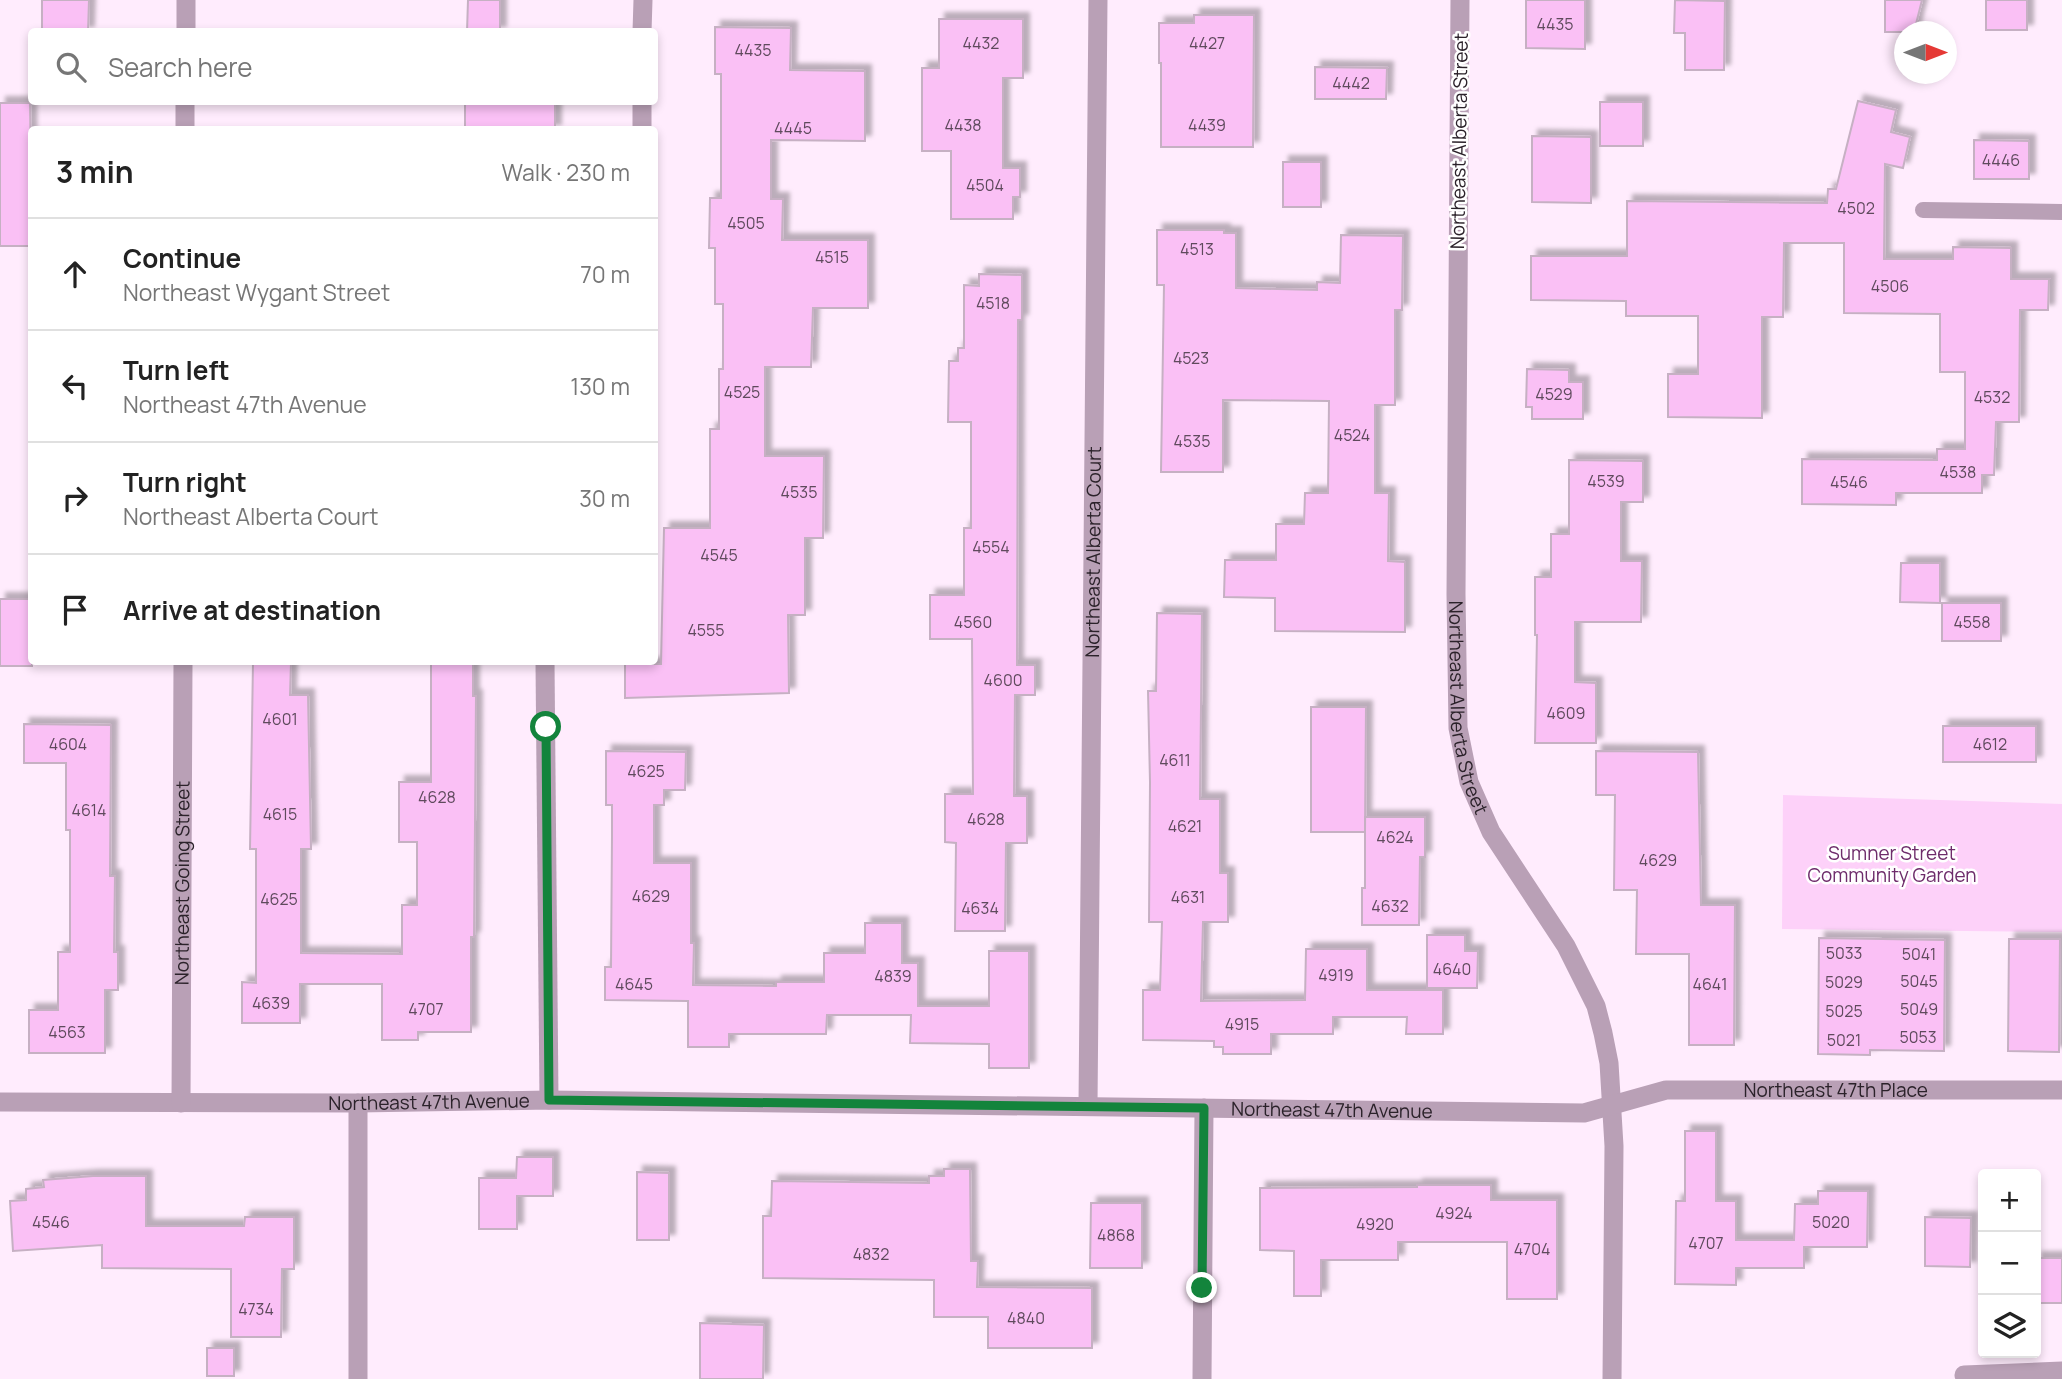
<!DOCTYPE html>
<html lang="en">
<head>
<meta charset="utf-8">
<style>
	:root { --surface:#fff; --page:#f6f6f6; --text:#222; --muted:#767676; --line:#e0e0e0 }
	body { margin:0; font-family:Manrope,sans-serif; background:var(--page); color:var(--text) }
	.controls { position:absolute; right:21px; bottom:21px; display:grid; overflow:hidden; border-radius:7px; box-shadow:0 4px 10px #0003 }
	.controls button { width:63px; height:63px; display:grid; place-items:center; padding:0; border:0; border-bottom:2px solid var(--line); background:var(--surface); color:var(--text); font:35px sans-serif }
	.compass { position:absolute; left:1894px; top:21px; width:63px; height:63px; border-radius:50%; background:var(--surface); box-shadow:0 4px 10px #0003; rotate:90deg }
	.stop { position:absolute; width:21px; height:21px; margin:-16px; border:5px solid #13843c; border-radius:50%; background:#fff }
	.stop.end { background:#13843c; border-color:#fff; box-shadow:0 2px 7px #0008 }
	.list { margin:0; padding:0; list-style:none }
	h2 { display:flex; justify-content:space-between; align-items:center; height:91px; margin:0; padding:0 28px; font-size:30px }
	h2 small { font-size:23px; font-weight:400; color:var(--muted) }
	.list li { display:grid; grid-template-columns:46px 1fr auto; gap:21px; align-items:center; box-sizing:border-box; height:112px; padding:0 28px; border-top:2px solid var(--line) }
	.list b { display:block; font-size:26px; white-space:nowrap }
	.list p { margin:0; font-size:23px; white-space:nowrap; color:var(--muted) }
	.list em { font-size:23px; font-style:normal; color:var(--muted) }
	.icon { flex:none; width:38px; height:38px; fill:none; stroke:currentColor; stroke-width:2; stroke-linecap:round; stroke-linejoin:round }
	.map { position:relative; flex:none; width:2062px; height:1379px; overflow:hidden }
	.search { position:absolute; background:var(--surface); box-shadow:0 4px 10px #0003; left:28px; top:28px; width:630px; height:77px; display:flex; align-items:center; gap:18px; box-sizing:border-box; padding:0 24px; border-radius:7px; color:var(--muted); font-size:26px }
	.panel { position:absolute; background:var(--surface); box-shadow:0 4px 10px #0003; left:28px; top:126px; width:630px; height:539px; border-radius:7px }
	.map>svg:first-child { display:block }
</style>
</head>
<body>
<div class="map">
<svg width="2062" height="1379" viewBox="0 0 2062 1379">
	<defs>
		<filter id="shadow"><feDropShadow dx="6" dy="-6" stdDeviation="2" flood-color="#0004"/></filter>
	</defs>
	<rect width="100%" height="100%" fill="#ffecfd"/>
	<path fill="#fdd1f9" d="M 1783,795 L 2062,804 L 2062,932 L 1782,929 Z"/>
	<path fill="#fac0f5" stroke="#c6b0c3" stroke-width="2" filter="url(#shadow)" d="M 42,0 L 89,0 L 88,32 L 42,32 Z
		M 468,0 L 500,0 L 500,32 L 467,32 Z
		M 1526,0 L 1585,0 L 1585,49 L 1526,48 Z
		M 1675,0 L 1725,1 L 1724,70 L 1685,70 L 1685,33 L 1674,33 Z
		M 1885,0 L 1922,0 L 1914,32 L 1885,32 Z
		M 1986,0 L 2027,0 L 2027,30 L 1986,30 Z
		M 1194,15 L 1254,15 L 1253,147 L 1161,147 L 1161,63 L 1159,63 L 1159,23 L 1194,23 Z
		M 939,19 L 1023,19 L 1023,78 L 1003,78 L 1003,168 L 1020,168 L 1020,197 L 1013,197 L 1013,219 L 951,219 L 951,151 L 922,151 L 922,68 L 939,68 Z
		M 715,27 L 791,28 L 790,70 L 865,71 L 865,141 L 771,140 L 771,199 L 783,199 L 782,240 L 868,240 L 868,308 L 813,308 L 811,367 L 765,367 L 765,456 L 824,456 L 823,538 L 805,538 L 805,615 L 788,615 L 789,693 L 625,698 L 625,664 L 661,664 L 664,528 L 710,528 L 710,429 L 719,429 L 719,369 L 723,369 L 723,304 L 715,304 L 715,248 L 709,248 L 710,198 L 721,198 L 721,74 L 715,74 Z
		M 1315,67 L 1387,68 L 1386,99 L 1315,99 Z
		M 1858,101 L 1896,110 L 1891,132 L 1910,137 L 1903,168 L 1885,164 L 1884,259 L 1953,259 L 1953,247 L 2011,248 L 2011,279 L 2049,279 L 2048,310 L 2020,310 L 2019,422 L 1996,422 L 1994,475 L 1982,475 L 1982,493 L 1896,493 L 1896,505 L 1802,504 L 1802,459 L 1937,460 L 1937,449 L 1965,449 L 1965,372 L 1940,372 L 1940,314 L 1844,313 L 1844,243 L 1784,243 L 1783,317 L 1762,317 L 1762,418 L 1668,417 L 1668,374 L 1698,374 L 1698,316 L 1626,316 L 1626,301 L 1531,300 L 1531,256 L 1627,256 L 1627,201 L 1827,203 L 1828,189 L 1836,189 Z
		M 465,102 L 555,103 L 555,130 L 465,130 Z
		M 1600,102 L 1643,102 L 1643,146 L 1600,146 Z
		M 0,103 L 30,103 L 32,246 L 0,246 Z
		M 1532,136 L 1591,137 L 1591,203 L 1532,202 Z
		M 1974,140 L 2029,141 L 2029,179 L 1974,179 Z
		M 1283,162 L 1321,162 L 1321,207 L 1283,207 Z
		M 1157,230 L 1224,230 L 1224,233 L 1236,233 L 1236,288 L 1317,290 L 1317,282 L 1340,283 L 1341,235 L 1403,236 L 1402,310 L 1395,310 L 1395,405 L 1375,405 L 1375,493 L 1389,493 L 1388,561 L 1405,562 L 1405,632 L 1275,631 L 1275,598 L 1224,597 L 1225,560 L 1276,560 L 1276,524 L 1304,524 L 1305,493 L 1328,493 L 1329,401 L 1223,400 L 1223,472 L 1161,472 L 1164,285 L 1157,285 Z
		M 979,274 L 1022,275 L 1022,320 L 1018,320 L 1017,665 L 1035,665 L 1035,695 L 1015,695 L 1014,796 L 1027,796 L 1027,843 L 1006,843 L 1005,931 L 955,931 L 956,843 L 945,842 L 945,794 L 973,794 L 972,639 L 930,639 L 930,595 L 964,595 L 964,528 L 971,528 L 971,422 L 948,422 L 949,361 L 958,361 L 958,348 L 964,348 L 964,285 L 979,286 Z
		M 1527,369 L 1569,370 L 1569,382 L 1583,382 L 1583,419 L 1532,419 L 1532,407 L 1526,407 Z
		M 1569,460 L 1643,461 L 1643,502 L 1621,502 L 1621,561 L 1642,561 L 1641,622 L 1575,622 L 1575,682 L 1596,683 L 1596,743 L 1535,743 L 1537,635 L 1535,635 L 1535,577 L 1551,577 L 1551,534 L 1569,534 Z
		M 1901,563 L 1940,563 L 1940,603 L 1900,602 Z
		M 0,599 L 32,599 L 32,666 L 0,666 Z
		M 1942,603 L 2001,603 L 2001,641 L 1942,641 Z
		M 1157,613 L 1202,614 L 1200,799 L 1220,799 L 1220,873 L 1228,873 L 1228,922 L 1203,922 L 1201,1001 L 1305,1000 L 1306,949 L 1367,949 L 1367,990 L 1443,990 L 1443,1034 L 1406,1034 L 1407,1017 L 1333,1017 L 1333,1034 L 1271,1034 L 1271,1054 L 1223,1054 L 1223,1047 L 1214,1047 L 1214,1041 L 1143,1040 L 1143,990 L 1160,990 L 1162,922 L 1149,922 L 1150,782 L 1148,691 L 1156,691 Z
		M 253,662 L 291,662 L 290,695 L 308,695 L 311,849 L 301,849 L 301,953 L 402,954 L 402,905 L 417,905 L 417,842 L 399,842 L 399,782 L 431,782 L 431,662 L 473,662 L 473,696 L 476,696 L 475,823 L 474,937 L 471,937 L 471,1032 L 418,1032 L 418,1040 L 382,1040 L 382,984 L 300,984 L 300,1023 L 242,1023 L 242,982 L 256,983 L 256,849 L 250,849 Z
		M 1311,707 L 1366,707 L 1365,832 L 1311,832 Z
		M 24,724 L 111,725 L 110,876 L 115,876 L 114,952 L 118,952 L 118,990 L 105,990 L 105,1053 L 29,1053 L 29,1010 L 58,1010 L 58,952 L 70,952 L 70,830 L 66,830 L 66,763 L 24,763 Z
		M 1943,726 L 2036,726 L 2036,762 L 1943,762 Z
		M 606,751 L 686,752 L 685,790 L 664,790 L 664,805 L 654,805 L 654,863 L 691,863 L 691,943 L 694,943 L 693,985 L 776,986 L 776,982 L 824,982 L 824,953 L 865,953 L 865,923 L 902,923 L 902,963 L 918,963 L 918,1006 L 989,1006 L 989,951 L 1029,951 L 1029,1068 L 989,1068 L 989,1044 L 910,1043 L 911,1015 L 827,1015 L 826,1034 L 729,1034 L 729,1047 L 688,1047 L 688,1001 L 605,1000 L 605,967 L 611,967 L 612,836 L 612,805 L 606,805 Z
		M 1596,751 L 1698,752 L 1701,905 L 1735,905 L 1734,1045 L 1689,1045 L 1689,954 L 1636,954 L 1637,890 L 1614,890 L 1615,795 L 1596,795 Z
		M 1365,817 L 1425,817 L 1425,857 L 1420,857 L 1419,925 L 1362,925 L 1362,888 L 1365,888 Z
		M 1427,935 L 1465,935 L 1465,951 L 1478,951 L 1477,988 L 1427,988 Z
		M 1819,938 L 1945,940 L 1944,1051 L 1870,1050 L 1870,1055 L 1818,1054 Z
		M 2009,939 L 2060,939 L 2059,1052 L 2008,1051 Z
		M 1685,1131 L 1716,1131 L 1716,1201 L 1736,1201 L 1736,1240 L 1794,1240 L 1795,1204 L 1818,1204 L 1818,1191 L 1868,1191 L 1867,1247 L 1804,1247 L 1804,1268 L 1736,1268 L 1736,1285 L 1675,1284 L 1676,1201 L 1685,1201 Z
		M 517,1157 L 553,1157 L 553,1196 L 517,1196 L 517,1229 L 479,1229 L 479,1178 L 516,1178 Z
		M 944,1169 L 970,1169 L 971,1261 L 978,1261 L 977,1287 L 1092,1288 L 1092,1348 L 988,1348 L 988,1317 L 934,1317 L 934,1280 L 763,1278 L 763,1216 L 771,1216 L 772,1181 L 929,1183 L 929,1176 L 944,1176 Z
		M 637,1172 L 669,1173 L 669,1240 L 637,1240 Z
		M 93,1176 L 146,1176 L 146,1226 L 244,1226 L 245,1217 L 294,1217 L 294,1269 L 282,1269 L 281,1337 L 231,1337 L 231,1269 L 102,1268 L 102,1245 L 13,1251 L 10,1201 L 26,1200 L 26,1189 L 44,1187 L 43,1180 Z
		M 1417,1185 L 1491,1185 L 1491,1200 L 1557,1200 L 1557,1299 L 1507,1299 L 1507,1242 L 1398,1242 L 1398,1260 L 1321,1260 L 1321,1296 L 1294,1296 L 1294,1251 L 1260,1250 L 1260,1188 L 1417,1187 Z
		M 1091,1203 L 1142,1203 L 1142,1268 L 1090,1268 Z
		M 1925,1217 L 1971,1218 L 1970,1267 L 1925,1266 Z
		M 2036,1258 L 2062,1258 L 2062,1303 L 2036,1303 Z
		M 700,1323 L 764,1325 L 763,1379 L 700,1379 Z
		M 207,1348 L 234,1348 L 234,1376 L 207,1376 Z"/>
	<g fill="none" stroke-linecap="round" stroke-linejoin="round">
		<path stroke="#b9a0b6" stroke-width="16" d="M 1923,210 L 2062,212"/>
		<g stroke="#b9a0b6" stroke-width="19">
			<path id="s1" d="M 1460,0 L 1456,594 L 1458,728 L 1469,782 L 1491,832 L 1566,946 L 1596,1006 L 1603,1033 L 1609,1063 L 1614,1146 L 1612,1379"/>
			<path d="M 186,32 L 186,0"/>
			<path d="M 642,32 L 643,0"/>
			<path d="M 185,130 L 185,102"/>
			<path d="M 642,130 L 642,102"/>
			<path d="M 545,662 L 549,1100"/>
			<path id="s2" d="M 0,1102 L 358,1103 L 549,1100 L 1584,1113 L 1666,1090 L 2062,1090"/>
			<path id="s3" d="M 181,1103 L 183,662"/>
			<path d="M 358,1103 L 358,1379"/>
			<path id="s4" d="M 1088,1105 L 1098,0"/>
			<path d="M 1964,1375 L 2062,1371"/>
			<path d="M 1202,1379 L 1204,1108"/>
		</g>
	</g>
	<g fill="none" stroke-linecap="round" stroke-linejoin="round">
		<path stroke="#13843c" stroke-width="9" d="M 546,727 L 549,1100 L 1204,1108 L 1202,1288"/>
	</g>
	<g text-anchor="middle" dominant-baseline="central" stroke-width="5" stroke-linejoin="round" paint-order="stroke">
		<g font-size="16" fill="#5f4a5d">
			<text x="1555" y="24">4435</text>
			<text x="981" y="43">4432</text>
			<text x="1207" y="43">4427</text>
			<text x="753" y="50">4435</text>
			<text x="1351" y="83">4442</text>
			<text x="963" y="125">4438</text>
			<text x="1207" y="125">4439</text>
			<text x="793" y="128">4445</text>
			<text x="2001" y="160">4446</text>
			<text x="985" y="185">4504</text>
			<text x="1856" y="208">4502</text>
			<text x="746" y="223">4505</text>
			<text x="1197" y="249">4513</text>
			<text x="832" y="257">4515</text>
			<text x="1890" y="286">4506</text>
			<text x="993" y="303">4518</text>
			<text x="1191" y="358">4523</text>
			<text x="742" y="392">4525</text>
			<text x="1554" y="394">4529</text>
			<text x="1992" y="397">4532</text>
			<text x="1352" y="435">4524</text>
			<text x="1192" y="441">4535</text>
			<text x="1958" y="472">4538</text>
			<text x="1606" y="481">4539</text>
			<text x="1849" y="482">4546</text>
			<text x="799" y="492">4535</text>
			<text x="991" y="547">4554</text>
			<text x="719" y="555">4545</text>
			<text x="973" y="622">4560</text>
			<text x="1972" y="622">4558</text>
			<text x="706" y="630">4555</text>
			<text x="1003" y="680">4600</text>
			<text x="1566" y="713">4609</text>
			<text x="280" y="719">4601</text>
			<text x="68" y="744">4604</text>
			<text x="1990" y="744">4612</text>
			<text x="1175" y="760">4611</text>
			<text x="646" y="771">4625</text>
			<text x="437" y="797">4628</text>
			<text x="89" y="810">4614</text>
			<text x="280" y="814">4615</text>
			<text x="986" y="819">4628</text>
			<text x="1185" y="826">4621</text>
			<text x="1395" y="837">4624</text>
			<text x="1658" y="860">4629</text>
			<text x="651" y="896">4629</text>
			<text x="1188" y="897">4631</text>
			<text x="279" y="899">4625</text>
			<text x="1390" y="906">4632</text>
			<text x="980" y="908">4634</text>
			<text x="1844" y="953">5033</text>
			<text x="1919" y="954">5041</text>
			<text x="1452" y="969">4640</text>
			<text x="1336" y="975">4919</text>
			<text x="893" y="976">4839</text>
			<text x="1919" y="981">5045</text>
			<text x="1844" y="982">5029</text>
			<text x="634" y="984">4645</text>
			<text x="1710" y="984">4641</text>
			<text x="271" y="1003">4639</text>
			<text x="426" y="1009">4707</text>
			<text x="1919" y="1009">5049</text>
			<text x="1844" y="1011">5025</text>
			<text x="1242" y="1024">4915</text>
			<text x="67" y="1032">4563</text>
			<text x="1918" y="1037">5053</text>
			<text x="1844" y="1040">5021</text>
			<text x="1454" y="1213">4924</text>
			<text x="51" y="1222">4546</text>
			<text x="1831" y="1222">5020</text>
			<text x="1375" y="1224">4920</text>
			<text x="1116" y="1235">4868</text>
			<text x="1706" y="1243">4707</text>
			<text x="1532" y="1249">4704</text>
			<text x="871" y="1254">4832</text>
			<text x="256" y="1309">4734</text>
			<text x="1026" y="1318">4840</text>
		</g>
		<g font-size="19" fill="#2b222a" stroke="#fff">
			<text transform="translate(1459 141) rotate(-89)">Northeast Alberta Street</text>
			<text stroke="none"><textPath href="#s4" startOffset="553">Northeast Alberta Court</textPath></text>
			<text stroke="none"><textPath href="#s1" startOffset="709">Northeast Alberta Street</textPath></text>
			<text stroke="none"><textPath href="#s3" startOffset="220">Northeast Going Street</textPath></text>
			<text stroke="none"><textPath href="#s2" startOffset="1839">Northeast 47th Place</textPath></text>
			<text stroke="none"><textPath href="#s2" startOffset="429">Northeast 47th Avenue</textPath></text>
			<text stroke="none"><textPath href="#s2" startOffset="1332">Northeast 47th Avenue</textPath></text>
		</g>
		<g font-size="19" fill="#6e2c6b" stroke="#fff">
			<text x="1892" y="853">Sumner Street<tspan x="1892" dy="22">Community Garden</tspan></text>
		</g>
	</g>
</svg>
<div class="controls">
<button>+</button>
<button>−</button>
<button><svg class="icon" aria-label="layers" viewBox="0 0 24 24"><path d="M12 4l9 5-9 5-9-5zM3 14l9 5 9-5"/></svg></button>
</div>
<svg class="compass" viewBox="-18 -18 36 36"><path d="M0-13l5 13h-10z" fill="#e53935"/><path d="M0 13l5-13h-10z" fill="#767676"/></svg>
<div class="stop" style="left:546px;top:727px"></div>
<div class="stop end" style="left:1202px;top:1288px"></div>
<div class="search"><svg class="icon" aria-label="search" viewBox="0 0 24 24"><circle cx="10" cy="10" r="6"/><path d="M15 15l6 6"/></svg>Search here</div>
<section class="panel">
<h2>3 min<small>Walk · 230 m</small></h2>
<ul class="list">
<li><svg class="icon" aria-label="ahead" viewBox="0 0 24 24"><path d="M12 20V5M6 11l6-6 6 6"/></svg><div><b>Continue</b><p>Northeast Wygant Street</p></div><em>70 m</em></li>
<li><svg class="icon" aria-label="left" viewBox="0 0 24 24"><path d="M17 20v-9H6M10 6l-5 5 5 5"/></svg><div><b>Turn left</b><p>Northeast 47th Avenue</p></div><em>130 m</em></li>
<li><svg class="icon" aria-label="right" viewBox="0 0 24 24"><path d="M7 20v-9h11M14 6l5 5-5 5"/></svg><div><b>Turn right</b><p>Northeast Alberta Court</p></div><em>30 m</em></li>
<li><svg class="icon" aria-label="arrive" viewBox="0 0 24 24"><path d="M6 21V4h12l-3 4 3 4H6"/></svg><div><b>Arrive at destination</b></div></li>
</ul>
</section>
</div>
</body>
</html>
